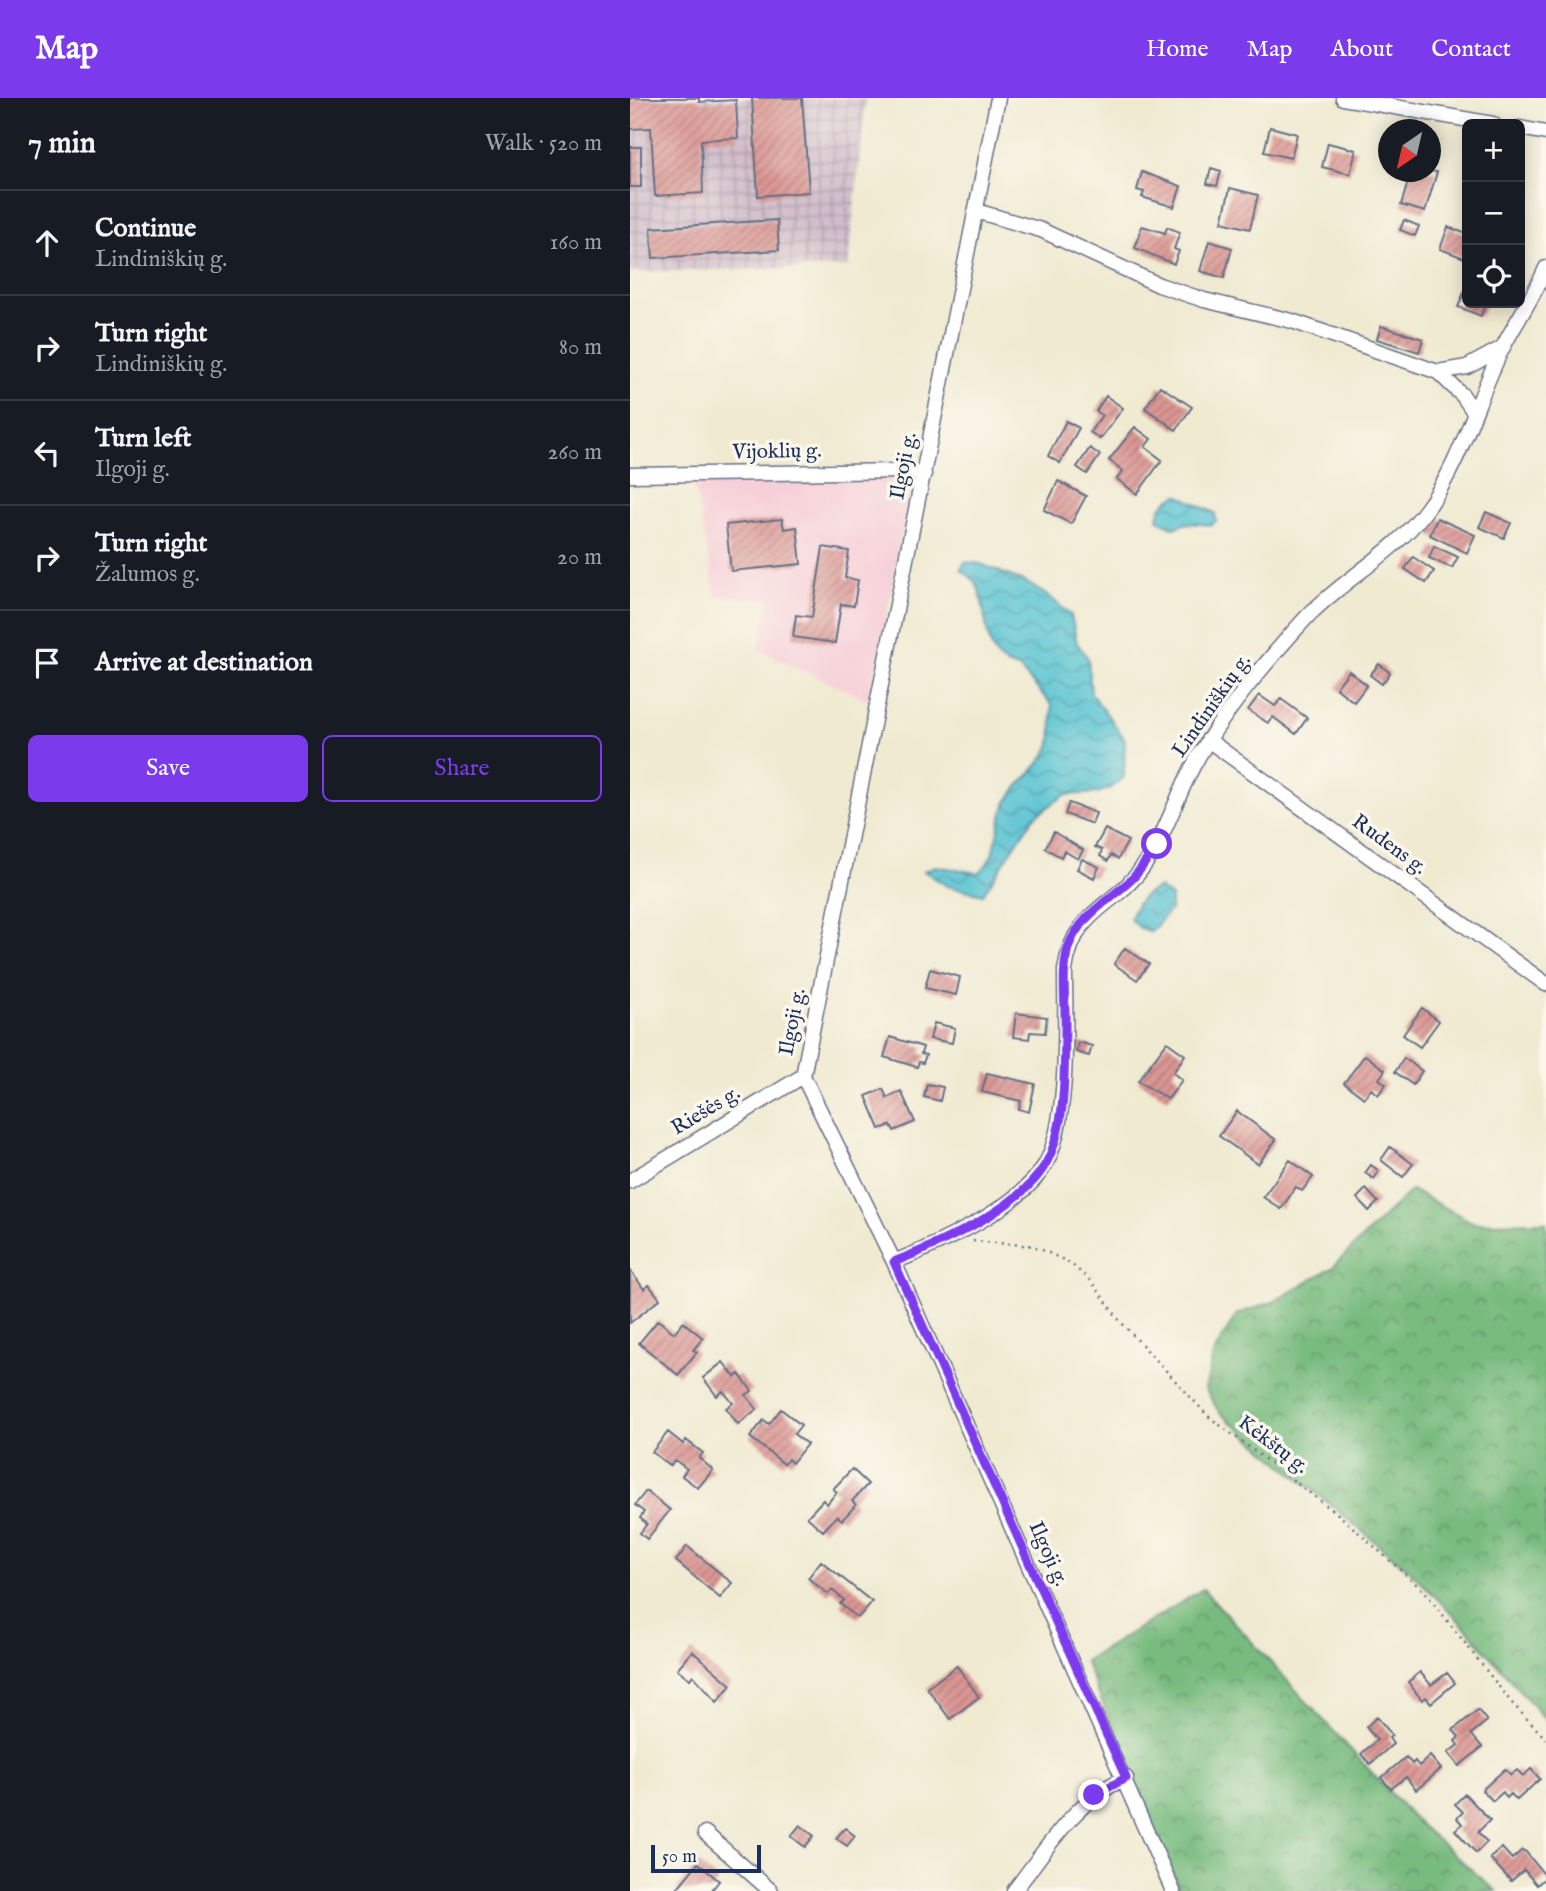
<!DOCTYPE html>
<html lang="en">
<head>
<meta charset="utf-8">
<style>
	:root { --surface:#171b24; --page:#20242c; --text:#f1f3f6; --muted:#9ea1a6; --line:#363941; --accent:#7c3aed }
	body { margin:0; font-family:"IM FELL English",serif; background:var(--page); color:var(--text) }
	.controls { position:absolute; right:21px; top:21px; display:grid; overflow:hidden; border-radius:10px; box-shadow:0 4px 18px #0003 }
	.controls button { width:63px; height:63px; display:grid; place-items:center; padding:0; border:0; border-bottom:2px solid var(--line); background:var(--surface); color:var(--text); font:35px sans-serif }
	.compass { position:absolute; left:748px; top:21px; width:63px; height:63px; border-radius:50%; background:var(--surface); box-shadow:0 4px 18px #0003; rotate:214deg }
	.scale { position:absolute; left:21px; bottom:18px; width:110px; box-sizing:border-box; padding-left:7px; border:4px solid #1b2f5e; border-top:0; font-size:19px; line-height:24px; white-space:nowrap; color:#1b2f5e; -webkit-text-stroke:5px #fbf7ec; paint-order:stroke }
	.stop { position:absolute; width:21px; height:21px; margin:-16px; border:5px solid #7c3aed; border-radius:50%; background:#fff }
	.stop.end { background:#7c3aed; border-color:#fff; box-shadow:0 2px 7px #0008 }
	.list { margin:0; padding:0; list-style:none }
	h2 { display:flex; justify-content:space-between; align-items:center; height:91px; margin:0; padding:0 28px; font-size:30px }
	h2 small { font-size:23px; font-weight:400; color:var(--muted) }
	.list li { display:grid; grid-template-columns:46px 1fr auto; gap:21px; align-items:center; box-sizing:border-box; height:105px; padding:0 28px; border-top:2px solid var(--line) }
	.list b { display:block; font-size:26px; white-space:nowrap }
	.list p { margin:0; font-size:23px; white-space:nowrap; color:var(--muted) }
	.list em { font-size:23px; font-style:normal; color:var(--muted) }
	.actions { display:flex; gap:14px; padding:21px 28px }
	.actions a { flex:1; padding:16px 0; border:2px solid var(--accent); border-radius:10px; text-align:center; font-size:24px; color:var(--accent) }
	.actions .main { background:var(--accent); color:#fff }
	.icon { flex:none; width:38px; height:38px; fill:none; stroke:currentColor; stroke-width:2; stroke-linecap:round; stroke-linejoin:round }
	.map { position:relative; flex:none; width:916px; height:1793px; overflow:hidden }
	header { display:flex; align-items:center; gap:42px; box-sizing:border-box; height:98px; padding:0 35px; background:var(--accent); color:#fff }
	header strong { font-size:33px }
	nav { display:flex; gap:38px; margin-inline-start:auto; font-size:24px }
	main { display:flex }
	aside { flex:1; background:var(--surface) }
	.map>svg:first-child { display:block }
</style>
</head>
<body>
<header>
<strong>Map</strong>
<nav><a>Home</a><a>Map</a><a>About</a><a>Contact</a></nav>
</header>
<main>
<aside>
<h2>7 min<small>Walk · 520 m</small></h2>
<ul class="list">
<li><svg class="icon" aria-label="ahead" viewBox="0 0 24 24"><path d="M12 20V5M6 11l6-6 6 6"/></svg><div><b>Continue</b><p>Lindiniškių g.</p></div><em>160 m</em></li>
<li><svg class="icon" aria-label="right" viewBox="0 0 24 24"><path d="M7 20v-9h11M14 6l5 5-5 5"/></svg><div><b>Turn right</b><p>Lindiniškių g.</p></div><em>80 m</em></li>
<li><svg class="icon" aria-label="left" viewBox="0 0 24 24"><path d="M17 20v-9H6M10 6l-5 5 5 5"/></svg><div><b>Turn left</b><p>Ilgoji g.</p></div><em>260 m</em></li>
<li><svg class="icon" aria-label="right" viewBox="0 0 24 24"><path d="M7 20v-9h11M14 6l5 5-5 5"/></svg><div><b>Turn right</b><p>Žalumos g.</p></div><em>20 m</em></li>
<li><svg class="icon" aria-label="arrive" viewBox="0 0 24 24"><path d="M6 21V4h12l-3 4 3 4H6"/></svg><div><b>Arrive at destination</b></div></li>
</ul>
<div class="actions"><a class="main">Save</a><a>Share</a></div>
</aside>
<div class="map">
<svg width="916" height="1793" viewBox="0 0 916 1793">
	<defs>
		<pattern id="industrial-grid" width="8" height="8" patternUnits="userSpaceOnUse" patternTransform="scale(1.75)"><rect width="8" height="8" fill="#d1bdca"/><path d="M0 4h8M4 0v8" fill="none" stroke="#a99aa7"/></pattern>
		<pattern id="forest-crowns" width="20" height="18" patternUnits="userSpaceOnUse" patternTransform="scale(1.75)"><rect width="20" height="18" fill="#78bb7e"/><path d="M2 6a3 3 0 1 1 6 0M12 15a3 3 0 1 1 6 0" fill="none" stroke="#62986a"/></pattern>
		<pattern id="water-waves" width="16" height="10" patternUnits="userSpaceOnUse" patternTransform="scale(1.75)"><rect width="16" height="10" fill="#57c3d1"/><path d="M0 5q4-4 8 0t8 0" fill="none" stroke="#479fad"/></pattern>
		<pattern id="building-hatch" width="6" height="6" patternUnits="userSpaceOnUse" patternTransform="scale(1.75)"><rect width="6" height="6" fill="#db9693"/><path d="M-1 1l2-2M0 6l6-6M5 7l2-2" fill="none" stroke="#b17b7b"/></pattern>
	</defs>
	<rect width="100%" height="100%" fill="#fbf7ec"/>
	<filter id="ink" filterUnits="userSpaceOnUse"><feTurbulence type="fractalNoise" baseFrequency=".0143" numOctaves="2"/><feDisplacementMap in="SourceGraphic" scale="14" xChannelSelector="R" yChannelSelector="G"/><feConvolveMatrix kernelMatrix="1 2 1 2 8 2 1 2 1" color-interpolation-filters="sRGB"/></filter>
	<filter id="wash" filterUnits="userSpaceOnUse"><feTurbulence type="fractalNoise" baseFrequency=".00686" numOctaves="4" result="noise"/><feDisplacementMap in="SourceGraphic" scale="28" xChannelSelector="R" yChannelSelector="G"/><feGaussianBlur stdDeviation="1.57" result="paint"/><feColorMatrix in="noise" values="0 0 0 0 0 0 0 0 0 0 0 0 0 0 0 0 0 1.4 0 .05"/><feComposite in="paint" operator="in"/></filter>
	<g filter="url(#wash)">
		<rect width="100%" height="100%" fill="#f0ead1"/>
		<path fill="#f6cfd8" d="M 263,379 L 274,388 L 278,401 L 240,603 L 129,552 L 140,501 L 86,498 L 63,382 Z"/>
		<path fill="url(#industrial-grid)" d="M 0,0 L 236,0 L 218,169 L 0,174 Z"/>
		<path fill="url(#forest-crowns)" stroke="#4a756e" stroke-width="2" d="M 781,1092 L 844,1125 L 916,1124 L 916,1623 L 835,1529 L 780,1473 L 590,1315 L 575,1291 L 584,1254 L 607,1216 L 643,1204 L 703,1169 Z
			M 573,1491 L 789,1726 L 866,1793 L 550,1793 L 455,1563 Z"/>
		<path fill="url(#water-waves)" stroke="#397998" stroke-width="2" d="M 548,397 L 585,415 L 586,423 L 582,427 L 557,425 L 544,430 L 528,422 C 529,407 535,403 548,397 Z
			M 335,464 L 351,466 L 397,485 L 421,500 L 441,517 L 447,545 L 458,560 L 461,595 L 495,641 L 494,679 L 481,690 L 467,695 L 435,697 L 404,719 L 353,796 L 317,788 L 294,773 L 306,768 L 348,775 C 369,760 366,727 376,706 C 387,684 416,665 421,645 C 423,633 421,618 422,607 L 389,570 C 349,564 360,515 347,487 C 344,481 337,476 331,471 Z
			M 529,790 L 541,799 L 541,811 L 521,834 L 510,830 L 500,821 C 505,806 514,795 529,790 Z"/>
		<g id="blocks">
			<path fill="url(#building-hatch)" d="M 0,0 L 69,0 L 69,4 L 106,2 L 108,40 L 71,42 L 73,95 L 25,98 L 21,30 L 0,31 Z
				M 122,0 L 172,0 L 179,94 L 128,98 Z
				M 640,29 L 667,36 L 661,60 L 634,54 Z
				M 698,45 L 726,52 L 720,76 L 692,69 Z
				M 0,49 L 11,49 L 11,89 L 0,89 Z
				M 581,70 L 591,73 L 587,88 L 577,86 Z
				M 800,73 L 807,74 L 795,114 L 771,107 L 781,74 Z
				M 512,74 L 551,88 L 544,109 L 512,99 L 514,94 L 507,92 Z
				M 600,90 L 628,97 L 620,131 L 592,124 Z
				M 147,122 L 149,152 L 23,160 L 21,130 Z
				M 774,122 L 789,128 L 785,138 L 770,132 Z
				M 512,128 L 535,135 L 537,129 L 550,134 L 544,151 L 549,153 L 544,166 L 505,150 Z
				M 818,129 L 837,136 L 837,161 L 810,151 Z
				M 579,143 L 602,150 L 594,180 L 570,173 Z
				M 837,187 L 837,205 L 856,205 L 851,218 L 828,209 Z
				M 751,228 L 793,241 L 789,254 L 747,241 Z
				M 530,288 L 562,309 L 546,332 L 515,310 Z
				M 476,298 L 493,310 L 470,341 L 460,334 L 472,317 L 466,313 Z
				M 436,323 L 449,330 L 430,365 L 418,358 Z
				M 505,329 L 521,341 L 515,349 L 532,362 L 507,396 L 487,381 L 493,373 L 479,362 Z
				M 460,350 L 470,357 L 457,376 L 447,369 Z
				M 428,383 L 456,398 L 441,426 L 414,412 Z
				M 856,414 L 881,425 L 874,440 L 849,429 Z
				M 807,420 L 845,437 L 837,455 L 800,437 Z
				M 152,421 L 154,431 L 167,429 L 171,466 L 101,473 L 96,427 Z
				M 804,448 L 828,459 L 822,470 L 799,460 Z
				M 193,449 L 219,453 L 215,480 L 228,482 L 224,508 L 211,506 L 205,545 L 163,539 L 166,517 L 182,519 Z
				M 783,459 L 804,473 L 796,485 L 775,471 Z
				M 749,566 L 760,575 L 752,586 L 740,577 Z
				M 719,573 L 737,587 L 724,604 L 706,590 Z
				M 629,597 L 645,608 L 651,601 L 677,620 L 666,636 L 643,619 L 638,625 L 618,612 Z
				M 439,705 L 466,715 L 462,726 L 435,716 Z
				M 475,731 L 498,743 L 488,761 L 481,757 L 478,763 L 470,758 L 472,752 L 465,749 Z
				M 424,734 L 453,752 L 448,761 L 434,753 L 431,759 L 415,750 Z
				M 452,761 L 469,769 L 464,780 L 447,771 Z
				M 495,850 L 519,866 L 507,882 L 484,866 Z
				M 300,871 L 330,879 L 326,897 L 295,890 Z
				M 792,910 L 809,923 L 790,949 L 773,937 Z
				M 386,915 L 417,919 L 415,935 L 400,934 L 399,941 L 383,939 Z
				M 304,925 L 325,930 L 322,945 L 300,941 Z
				M 260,939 L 293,949 L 291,956 L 296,957 L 293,965 L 289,964 L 287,969 L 254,959 Z
				M 448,944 L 462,948 L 459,958 L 446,954 Z
				M 537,944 L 555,957 L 543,975 L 552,982 L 538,1001 L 508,983 Z
				M 735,957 L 755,972 L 749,981 L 756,986 L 748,997 L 741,991 L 734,1000 L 714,985 Z
				M 774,960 L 792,973 L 783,987 L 765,974 Z
				M 357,975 L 405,986 L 399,1014 L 389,1011 L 391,1003 L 352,994 Z
				M 297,986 L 313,989 L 310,1003 L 294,999 Z
				M 253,991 L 257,1000 L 271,993 L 285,1024 L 264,1033 L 261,1027 L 250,1031 L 236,998 Z
				M 607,1013 L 646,1042 L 628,1066 L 589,1038 Z
				M 760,1049 L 783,1066 L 773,1079 L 751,1062 Z
				M 660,1062 L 683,1079 L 672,1093 L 666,1089 L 651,1111 L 633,1099 Z
				M 741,1067 L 749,1073 L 744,1081 L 735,1075 Z
				M 736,1091 L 748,1104 L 739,1113 L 727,1100 Z
				M 0,1172 L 14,1191 L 19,1187 L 30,1201 L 0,1225 Z
				M 28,1222 L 44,1235 L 53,1224 L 73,1240 L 63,1252 L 67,1254 L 48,1277 L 9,1245 Z
				M 93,1264 L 105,1279 L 109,1276 L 122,1293 L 116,1297 L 127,1311 L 108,1326 L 96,1310 L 103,1305 L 93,1293 L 87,1298 L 73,1280 Z
				M 151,1311 L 171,1327 L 164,1336 L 177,1346 L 162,1365 L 158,1361 L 154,1366 L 120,1339 L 134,1322 L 139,1326 Z
				M 38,1334 L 53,1346 L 56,1342 L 73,1355 L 69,1360 L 83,1372 L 68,1390 L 52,1378 L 57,1371 L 45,1362 L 40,1368 L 22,1354 Z
				M 222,1371 L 238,1386 L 222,1403 L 226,1407 L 212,1422 L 207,1418 L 193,1433 L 177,1419 L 193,1402 L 197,1406 L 207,1394 L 203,1391 Z
				M 16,1393 L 40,1412 L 17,1441 L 10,1435 L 17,1426 L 10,1420 L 14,1414 L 5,1407 Z
				M 57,1448 L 102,1485 L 90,1500 L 46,1463 Z
				M 191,1463 L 242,1504 L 228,1520 L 210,1506 L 214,1502 L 202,1492 L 198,1496 L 178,1480 Z
				M 62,1553 L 101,1587 L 87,1604 L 63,1577 L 60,1581 L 47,1571 Z
				M 327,1568 L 349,1599 L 320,1621 L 297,1590 Z
				M 790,1574 L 801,1587 L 817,1575 L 825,1585 L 801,1605 L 796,1599 L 792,1602 L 778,1584 Z
				M 848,1612 L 857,1623 L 841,1636 L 852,1649 L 829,1668 L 818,1655 L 828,1647 L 825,1643 L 829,1639 L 823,1632 Z
				M 747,1619 L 762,1637 L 759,1640 L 763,1646 L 740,1666 L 731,1656 L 747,1642 L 736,1629 Z
				M 800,1658 L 811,1671 L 786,1692 L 776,1679 L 761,1691 L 751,1680 L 776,1659 L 782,1666 L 785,1663 L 789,1668 Z
				M 875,1671 L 881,1677 L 887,1672 L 893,1678 L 901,1671 L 910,1681 L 887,1702 L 881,1696 L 877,1700 L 873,1694 L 863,1703 L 852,1692 Z
				M 835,1696 L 860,1722 L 848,1734 L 857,1744 L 846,1755 L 825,1732 L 832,1726 L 827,1720 L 833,1714 L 825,1706 Z
				M 170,1727 L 184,1738 L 175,1749 L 161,1738 Z
				M 215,1730 L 225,1738 L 217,1748 L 206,1740 Z
				M 872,1750 L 882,1761 L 892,1752 L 896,1754 L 916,1779 L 907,1787 L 894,1772 L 881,1783 L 860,1760 Z
				M 68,1765 L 89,1783 L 81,1793 L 45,1793 Z"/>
		</g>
	</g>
	<g filter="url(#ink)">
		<use href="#blocks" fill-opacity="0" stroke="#667086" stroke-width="2"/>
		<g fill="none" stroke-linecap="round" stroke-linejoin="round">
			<g stroke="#667086" stroke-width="17">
				<path id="street" d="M 368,0 L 173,978 L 264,1164 L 543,1793
					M 713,0 L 863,26
					M 890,30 L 916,35
					M 346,113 L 411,132 L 529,187 L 574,202 L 662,223 L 808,274 L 833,298 L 844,314
					M 808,274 L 837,269 L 872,250
					M 0,377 L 275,373 L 294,376
					M 578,642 L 916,886
					M 0,1083 L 173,978
					M 264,1164 C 309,1146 389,1110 415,1067 C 440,1023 435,923 435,872 C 444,809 485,811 515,766 C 535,737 546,701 562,670 C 589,619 635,565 674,522 C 711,482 763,457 796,412 C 832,364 846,302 873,249 C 887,222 904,198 916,170
					M 75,1735 L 141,1793
					M 384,1793 C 416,1752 446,1700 496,1680"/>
			</g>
			<path stroke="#667086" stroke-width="2.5" stroke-dasharray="2 5" stroke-linecap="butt" d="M 343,1143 L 404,1148 L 440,1165 L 462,1184 L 490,1223 L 578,1318 L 709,1417 L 795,1494 L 881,1604 L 916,1641"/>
			<use href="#street" stroke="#fff" stroke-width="14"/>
		</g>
	</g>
	<g fill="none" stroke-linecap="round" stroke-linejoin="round" filter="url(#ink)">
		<path stroke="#7c3aed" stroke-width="9" d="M 464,1697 L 496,1680 L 264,1164 C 309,1146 390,1110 415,1067 C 437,1029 434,973 435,930 C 436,904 431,876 438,850 C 448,819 480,802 502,781 C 513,770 519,758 527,746"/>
	</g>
	<g text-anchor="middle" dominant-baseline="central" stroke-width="7" stroke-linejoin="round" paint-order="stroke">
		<g font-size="21" fill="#1b2f5e" stroke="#fbf7ec">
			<text transform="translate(147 354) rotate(-1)">Vijoklių g.</text>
			<text transform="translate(274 368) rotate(-79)">Ilgoji g.</text>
			<text transform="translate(582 608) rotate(-55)">Lindiniškių g.</text>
			<text transform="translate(759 747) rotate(36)">Rudens g.</text>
			<text transform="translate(163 924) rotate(-79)">Ilgoji g.</text>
			<text transform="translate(76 1013) rotate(-31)">Riešės g.</text>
			<text transform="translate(643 1347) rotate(37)">Kėkštų g.</text>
			<text transform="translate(418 1456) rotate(66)">Ilgoji g.</text>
		</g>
	</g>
</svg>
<div class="controls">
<button>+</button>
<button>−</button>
<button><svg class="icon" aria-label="locate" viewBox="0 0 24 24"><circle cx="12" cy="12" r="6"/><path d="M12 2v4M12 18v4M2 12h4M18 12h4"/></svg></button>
</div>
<svg class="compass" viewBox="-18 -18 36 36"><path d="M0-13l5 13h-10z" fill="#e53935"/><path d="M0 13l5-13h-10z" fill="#9ea1a6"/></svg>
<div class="scale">50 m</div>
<div class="stop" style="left:527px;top:746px"></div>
<div class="stop end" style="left:464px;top:1697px"></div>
</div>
</main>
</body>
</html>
